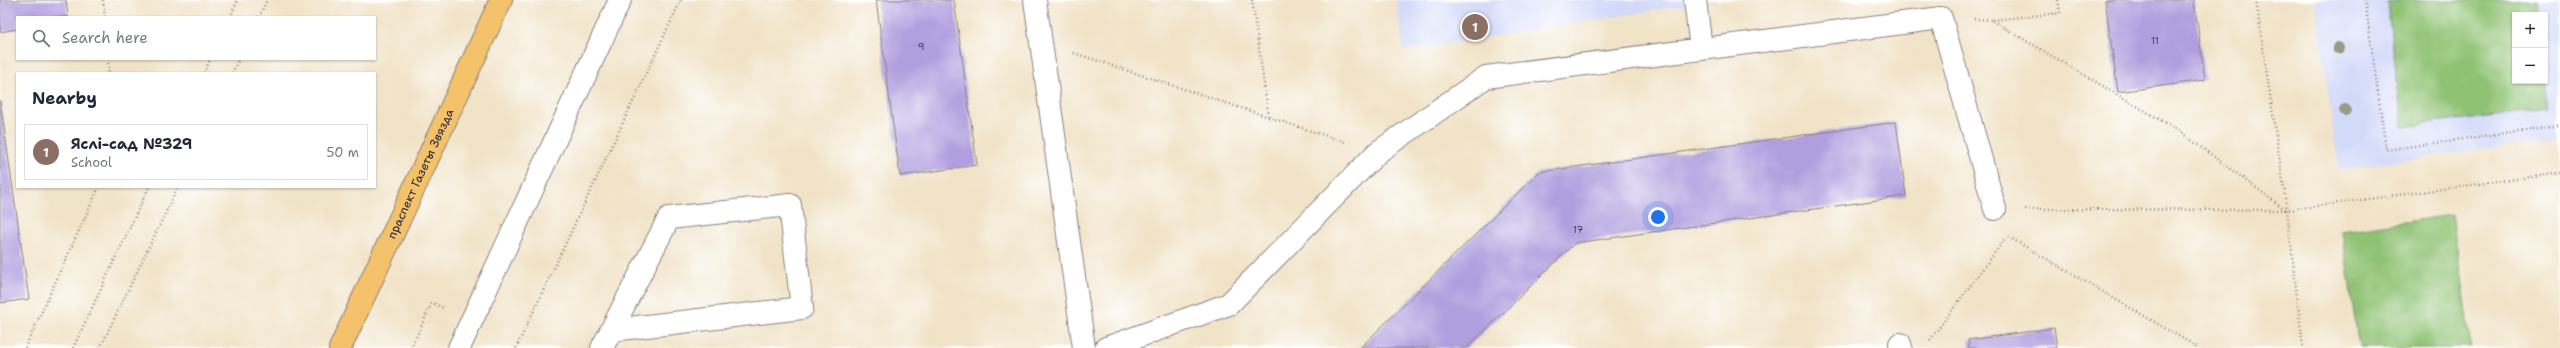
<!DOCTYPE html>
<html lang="en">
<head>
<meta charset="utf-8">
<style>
	:root { --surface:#fff; --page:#f2f2f3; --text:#1f2937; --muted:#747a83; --line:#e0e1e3; --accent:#c8321e }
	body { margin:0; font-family:"Shantell Sans",sans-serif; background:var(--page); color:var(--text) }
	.controls { position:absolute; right:12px; top:12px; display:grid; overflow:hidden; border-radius:0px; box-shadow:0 1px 3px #0004 }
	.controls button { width:36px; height:36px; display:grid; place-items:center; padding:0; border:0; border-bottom:1px solid var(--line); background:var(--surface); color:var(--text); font:20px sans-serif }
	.you { position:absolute; left:1658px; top:217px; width:14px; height:14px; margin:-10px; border:3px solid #fff; border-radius:50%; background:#1a73e8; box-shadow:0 0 0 6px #1a73e833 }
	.badge { display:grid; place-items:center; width:26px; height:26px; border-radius:50%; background:var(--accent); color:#fff; font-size:13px; font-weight:700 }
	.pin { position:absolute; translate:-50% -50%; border:2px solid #fff; box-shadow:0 1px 4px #0006 }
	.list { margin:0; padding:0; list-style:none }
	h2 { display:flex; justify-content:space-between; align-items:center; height:52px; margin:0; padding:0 16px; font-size:17px }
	h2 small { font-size:13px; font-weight:400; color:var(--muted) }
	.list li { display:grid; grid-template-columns:26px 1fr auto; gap:12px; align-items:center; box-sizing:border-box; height:56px; margin:0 8px 8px; padding:0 8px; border:1px solid var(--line); border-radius:0px }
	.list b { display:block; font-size:15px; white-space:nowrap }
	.list p { margin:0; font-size:13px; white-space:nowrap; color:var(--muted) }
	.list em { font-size:13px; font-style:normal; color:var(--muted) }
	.icon { flex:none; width:22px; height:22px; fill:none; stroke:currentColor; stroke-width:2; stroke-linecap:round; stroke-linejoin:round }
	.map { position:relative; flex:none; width:2560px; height:348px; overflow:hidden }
	.search { position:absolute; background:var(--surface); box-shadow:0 1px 3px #0004; left:16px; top:16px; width:360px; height:44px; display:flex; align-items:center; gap:10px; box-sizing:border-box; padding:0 14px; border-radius:0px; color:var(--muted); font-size:15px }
	.panel { position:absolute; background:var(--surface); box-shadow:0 1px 3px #0004; left:16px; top:72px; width:360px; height:116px; border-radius:0px }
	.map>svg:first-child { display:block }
</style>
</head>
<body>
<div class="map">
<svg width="2560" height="348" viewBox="0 0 2560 348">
	<rect width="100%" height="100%" fill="#fff"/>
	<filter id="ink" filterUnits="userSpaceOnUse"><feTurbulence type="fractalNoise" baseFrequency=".025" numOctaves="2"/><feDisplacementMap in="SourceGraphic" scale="8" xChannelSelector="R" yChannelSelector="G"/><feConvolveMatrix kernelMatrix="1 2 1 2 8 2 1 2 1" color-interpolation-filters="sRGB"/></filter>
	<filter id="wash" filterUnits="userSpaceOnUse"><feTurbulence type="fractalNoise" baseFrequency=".012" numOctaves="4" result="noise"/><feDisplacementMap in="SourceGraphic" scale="16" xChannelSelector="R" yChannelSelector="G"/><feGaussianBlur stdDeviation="0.9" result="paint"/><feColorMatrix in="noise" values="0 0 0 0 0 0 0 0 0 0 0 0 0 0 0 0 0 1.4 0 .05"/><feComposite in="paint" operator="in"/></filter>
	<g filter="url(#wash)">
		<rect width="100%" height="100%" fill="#f1e3c7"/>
		<path fill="#d2d9f9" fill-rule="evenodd" d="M 1396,0 L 1717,0 L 1404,51 Z
			M 2315,0 L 2560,0 L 2560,138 L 2339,170 ZM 2515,15 L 2545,15 L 2545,81 L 2515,81 Z"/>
		<path fill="#90c273" stroke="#597257" d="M 2405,0 L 2536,0 L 2538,15 L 2515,15 L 2515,81 L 2545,81 L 2545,71 L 2550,108 L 2403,127 L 2387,2 Z
			M 2452,215 L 2471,348 L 2359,348 L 2342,231 Z"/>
		<g id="blocks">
			<path fill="#b09edf" d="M 0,0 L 66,0 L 68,17 L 17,17 L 17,29 L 0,32 Z
				M 876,0 L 954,0 L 977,165 L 900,176 Z
				M 2105,0 L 2194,0 L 2205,80 L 2118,92 Z
				M 0,100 L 29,299 L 0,303 Z
				M 1896,122 L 1906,196 L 1575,243 L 1467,348 L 1360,348 L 1539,172 Z
				M 2054,328 L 2057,348 L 1969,348 L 1968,340 Z"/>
		</g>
	</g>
	<g filter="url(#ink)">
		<use href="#blocks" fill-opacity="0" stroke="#8a8281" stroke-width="1"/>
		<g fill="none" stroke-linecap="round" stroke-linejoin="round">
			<g stroke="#8a8281" stroke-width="24">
				<path id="minor" d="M 1035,0 L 1084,348
					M 1695,0 L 1701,48
					M 1900,344 L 1901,348
					M 459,348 L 620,0
					M 602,348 L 669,218 L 790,205 L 802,308 L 612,330
					M 1106,348 L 1229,304 L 1378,152 L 1486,77 L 1941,18 L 1995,209"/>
			</g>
			<g stroke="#8a8281" stroke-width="24">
				<g id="major">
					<path id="s1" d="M 340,348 L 501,0"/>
				</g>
			</g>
			<path stroke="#8a8281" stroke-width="2.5" stroke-dasharray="1 3" stroke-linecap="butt" d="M 103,0 L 105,17
				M 1252,0 L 1269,119
				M 2058,0 L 2060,13 L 1991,20 L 2179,131 L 2286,210
				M 2256,0 L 2287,210 L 2303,348
				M 2365,0 L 2386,150 L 2560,125
				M 230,17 L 238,0
				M 259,17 L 267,0
				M 1974,19 L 1991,20
				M 1074,53 L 1345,142
				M 108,59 L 109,73
				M 204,73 L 210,59
				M 232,73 L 239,59
				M 2025,209 L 2287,210 L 2560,173
				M 2009,237 L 2199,348
				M 1930,340 L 2005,239
				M 25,348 L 99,187
				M 73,348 L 149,187
				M 100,348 L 178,187
				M 411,348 L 432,303 L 444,308
				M 516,348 L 681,0"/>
			<use href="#minor" stroke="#fff" stroke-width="22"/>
			<use href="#major" stroke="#f3c26a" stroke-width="22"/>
		</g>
		<g fill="#979c86">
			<circle cx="2338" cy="48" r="6"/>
			<circle cx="2345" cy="110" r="6"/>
		</g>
	</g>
	<g text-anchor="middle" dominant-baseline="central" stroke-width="3.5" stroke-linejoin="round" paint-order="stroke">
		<g font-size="10" fill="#464164">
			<text x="2155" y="40">11</text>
			<text x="921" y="46">9</text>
			<text x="1578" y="229">17</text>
		</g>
		<g font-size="12" fill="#22223b" stroke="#fff">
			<text stroke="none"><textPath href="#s1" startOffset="192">праспект Газеты Звязда</textPath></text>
		</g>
	</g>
</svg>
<div class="controls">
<button>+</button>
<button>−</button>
</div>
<div class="you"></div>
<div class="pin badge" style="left:1475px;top:27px;background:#8d6e63">1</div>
<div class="search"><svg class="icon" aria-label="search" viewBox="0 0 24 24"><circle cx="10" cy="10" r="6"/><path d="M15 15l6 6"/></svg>Search here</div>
<section class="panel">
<h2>Nearby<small></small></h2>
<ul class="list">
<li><span class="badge" style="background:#8d6e63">1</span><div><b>Яслі-сад №329</b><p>School</p></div><em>50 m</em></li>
</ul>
</section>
</div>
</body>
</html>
